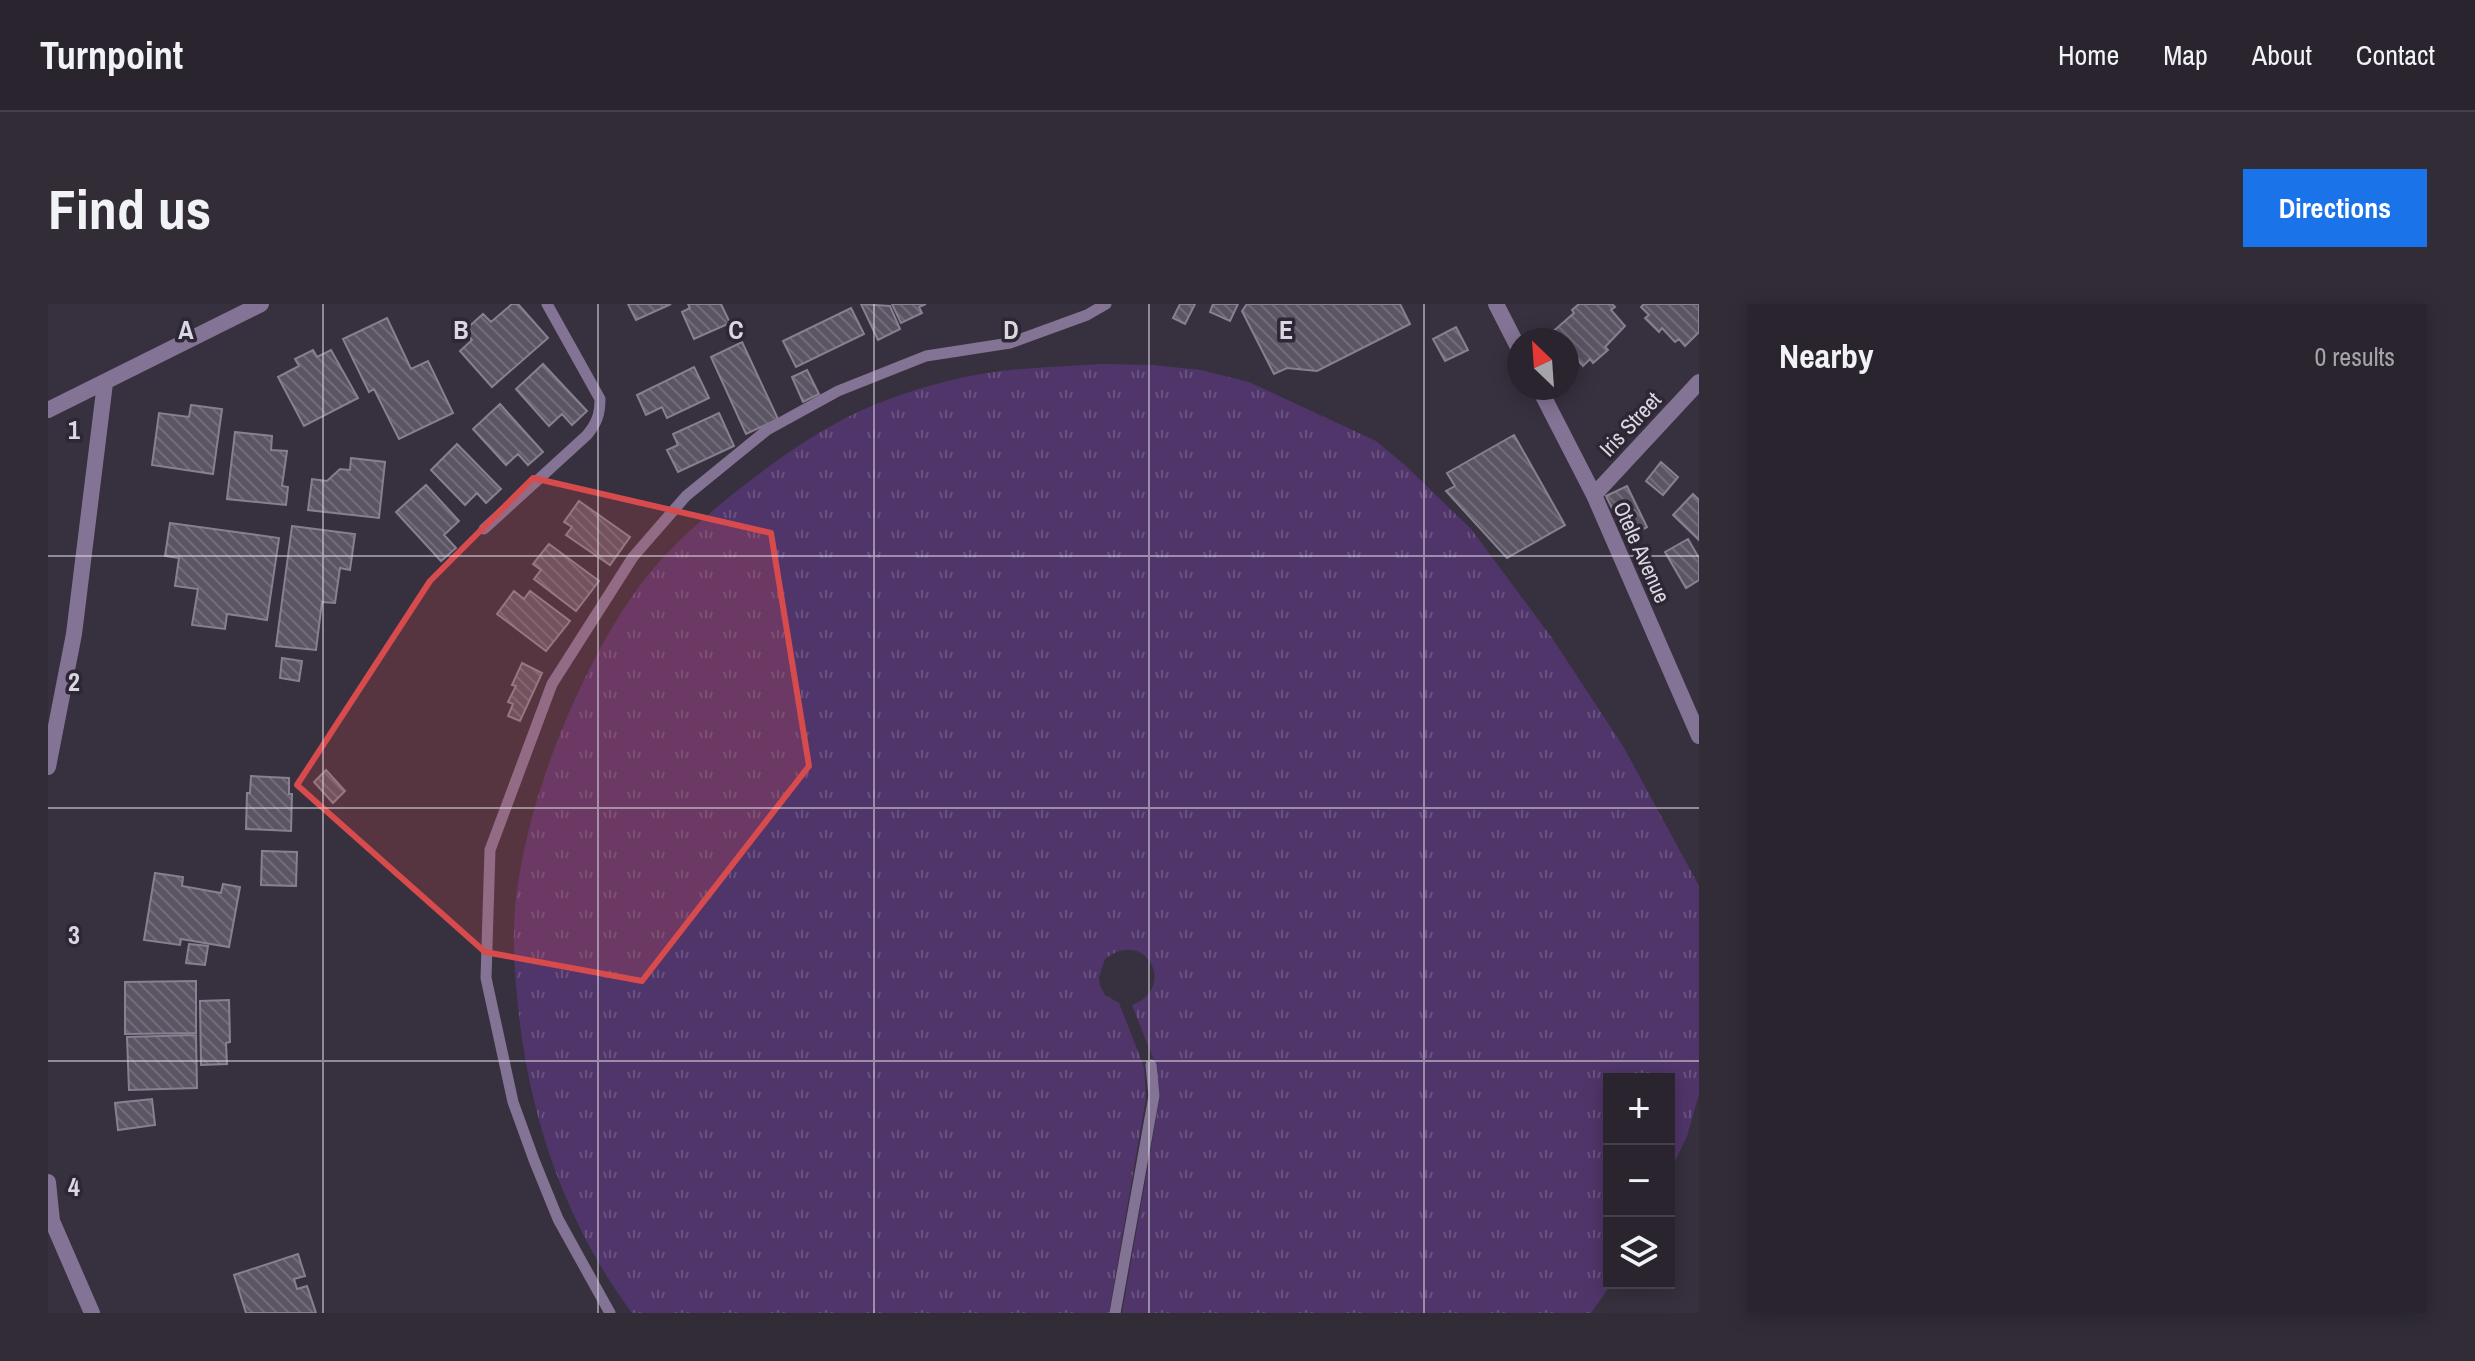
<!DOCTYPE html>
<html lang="en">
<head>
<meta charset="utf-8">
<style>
	:root { --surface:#29242e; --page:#312c36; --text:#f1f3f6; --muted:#a5a4aa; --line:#45414a; --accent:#1a73e8 }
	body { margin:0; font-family:"Archivo Narrow",sans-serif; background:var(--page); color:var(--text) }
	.controls { position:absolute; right:24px; bottom:24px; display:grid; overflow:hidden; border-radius:0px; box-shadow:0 4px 20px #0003 }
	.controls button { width:72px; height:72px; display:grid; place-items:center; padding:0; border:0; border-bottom:2px solid var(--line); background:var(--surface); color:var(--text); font:40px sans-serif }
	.compass { position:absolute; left:1459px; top:24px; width:72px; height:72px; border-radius:50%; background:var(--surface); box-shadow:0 4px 20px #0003; rotate:335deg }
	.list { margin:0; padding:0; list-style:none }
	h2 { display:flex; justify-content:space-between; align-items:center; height:104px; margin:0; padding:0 32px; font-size:34px }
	h2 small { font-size:26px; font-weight:400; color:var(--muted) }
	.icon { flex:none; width:44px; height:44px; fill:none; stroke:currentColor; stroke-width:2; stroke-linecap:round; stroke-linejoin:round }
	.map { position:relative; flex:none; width:1651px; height:1009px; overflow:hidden; border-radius:0px }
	header { display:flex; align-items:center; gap:48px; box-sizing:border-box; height:112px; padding:0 40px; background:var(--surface); border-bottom:2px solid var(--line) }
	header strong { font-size:38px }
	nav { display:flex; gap:44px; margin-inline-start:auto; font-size:28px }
	.intro { display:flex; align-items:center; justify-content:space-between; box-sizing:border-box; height:192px; padding:0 48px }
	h1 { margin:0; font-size:56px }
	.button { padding:20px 36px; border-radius:0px; background:var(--accent); color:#fff; font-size:28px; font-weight:700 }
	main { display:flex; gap:48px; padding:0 48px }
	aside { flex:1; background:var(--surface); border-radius:0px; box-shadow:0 4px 20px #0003 }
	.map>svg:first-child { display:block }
</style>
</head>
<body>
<header>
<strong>Turnpoint</strong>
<nav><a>Home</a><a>Map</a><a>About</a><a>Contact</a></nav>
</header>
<div class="intro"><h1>Find us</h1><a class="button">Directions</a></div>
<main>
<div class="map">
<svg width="1651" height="1009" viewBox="0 0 1651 1009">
	<defs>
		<pattern id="grass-tufts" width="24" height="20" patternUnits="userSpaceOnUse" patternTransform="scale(2)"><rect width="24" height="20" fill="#50356a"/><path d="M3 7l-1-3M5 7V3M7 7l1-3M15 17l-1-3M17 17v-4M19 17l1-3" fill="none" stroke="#69527f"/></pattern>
		<pattern id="building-back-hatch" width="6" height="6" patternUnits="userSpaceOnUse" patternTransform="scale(2)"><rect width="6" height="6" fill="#5b5463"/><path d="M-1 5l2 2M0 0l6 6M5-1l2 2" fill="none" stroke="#726c79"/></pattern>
	</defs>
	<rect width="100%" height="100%" fill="#37303e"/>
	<path fill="url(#grass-tufts)" d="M 1054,60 L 1104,61 L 1153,66 L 1201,78 L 1328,137 L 1358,162 L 1423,225 L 1504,334 L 1575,442 L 1651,582 L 1651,790 L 1639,832 L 1621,870 L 1621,775 L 1561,775 L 1561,979 L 1564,979 L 1543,1009 L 1074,1009 L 1112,793 L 1107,759 L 1084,701 C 1130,684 1098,623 1057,655 L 1051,673 L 1052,682 L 1057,691 L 1071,699 L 1096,763 L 1098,794 L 1061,1009 L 584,1009 C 515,916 479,806 469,692 C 465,653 464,612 471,573 C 481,514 499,459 523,404 C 547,352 573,301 611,258 C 638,228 668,203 699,179 C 734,152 770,127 810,108 C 857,87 911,71 962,66 C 993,63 1023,62 1054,60 Z"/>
	<path fill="url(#building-back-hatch)" stroke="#888091" stroke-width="2" d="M 464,0 L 470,0 L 500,34 L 444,83 L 412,47 L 424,36 L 416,27 L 435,10 L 443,18 Z
		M 580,0 L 623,0 L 588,16 Z
		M 640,0 L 673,0 L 682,19 L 646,35 L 634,8 L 642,4 Z
		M 813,0 L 842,2 L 852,25 L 830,36 Z
		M 844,0 L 878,0 L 871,3 L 874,9 L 853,19 Z
		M 1132,0 L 1147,0 L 1137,20 L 1125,14 Z
		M 1165,0 L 1190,0 L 1182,17 L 1162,8 Z
		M 1199,0 L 1352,0 L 1362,20 L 1269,67 L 1239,64 L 1226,70 L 1194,7 Z
		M 1531,0 L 1564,0 L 1567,3 L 1563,6 L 1577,22 L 1557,43 L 1560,46 L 1545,59 L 1542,55 L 1535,62 L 1522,47 L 1519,50 L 1519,36 L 1507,36 L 1502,30 L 1526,9 L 1524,6 Z
		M 1596,0 L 1651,0 L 1651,28 L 1637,42 L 1631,35 L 1627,38 L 1614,24 L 1611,28 L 1597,14 L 1601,11 L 1593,3 Z
		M 803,4 L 816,30 L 748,63 L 735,37 Z
		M 339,14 L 363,65 L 380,57 L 405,109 L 351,135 L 326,85 L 321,88 L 295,35 Z
		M 1408,23 L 1420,46 L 1397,57 L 1385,35 Z
		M 694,38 L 730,115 L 698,130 L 663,53 Z
		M 265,46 L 269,53 L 283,46 L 310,94 L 256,122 L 230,73 L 251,62 L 247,55 Z
		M 495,60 L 539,107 L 524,121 L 514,110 L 501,122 L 468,85 Z
		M 646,63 L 661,94 L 619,114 L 614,103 L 598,111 L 589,91 Z
		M 759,66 L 771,90 L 755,98 L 744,73 Z
		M 452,100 L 495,148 L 480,161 L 470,150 L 458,161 L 425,125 Z
		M 143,101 L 174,105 L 165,170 L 104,161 L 111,109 L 141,113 Z
		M 671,109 L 686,142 L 630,168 L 619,146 L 630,141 L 625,130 Z
		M 187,128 L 224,132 L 223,146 L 239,147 L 234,182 L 240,183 L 238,201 L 179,195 Z
		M 1466,131 L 1517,221 L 1459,254 L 1398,187 L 1407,182 L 1399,169 Z
		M 409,140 L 453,185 L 438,199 L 429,189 L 417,201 L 383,166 Z
		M 303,154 L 337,158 L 331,214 L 260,206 L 264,175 L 279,177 L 292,165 L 302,166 Z
		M 1613,158 L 1630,173 L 1615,191 L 1598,177 Z
		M 378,181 L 411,217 L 396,231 L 408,244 L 393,257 L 348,208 Z
		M 1579,182 L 1599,223 L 1579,234 L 1558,192 Z
		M 1645,190 L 1651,196 L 1651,236 L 1625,211 Z
		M 531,197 L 582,233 L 562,261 L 518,231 L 524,223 L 516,218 Z
		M 122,219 L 231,234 L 219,316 L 179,310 L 177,325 L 144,321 L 150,285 L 127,282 L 131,254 L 117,252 Z
		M 244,222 L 307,230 L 302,266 L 292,264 L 287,299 L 274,298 L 268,346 L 228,342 Z
		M 1640,235 L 1651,254 L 1651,276 L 1638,284 L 1617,248 Z
		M 501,240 L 551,277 L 528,307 L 486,275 L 493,266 L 485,260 Z
		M 466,287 L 476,295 L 482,287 L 522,317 L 498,347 L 449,310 Z
		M 234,354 L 254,357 L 251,377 L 232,374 Z
		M 474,359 L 494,369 L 472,417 L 460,412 L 465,400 L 460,398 L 468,382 L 464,381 Z
		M 278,466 L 297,487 L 285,499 L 266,478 Z
		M 203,472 L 241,474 L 241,490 L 244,490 L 243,527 L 198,525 L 199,489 L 202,489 Z
		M 214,547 L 249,548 L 248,582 L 213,581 Z
		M 107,569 L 135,573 L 134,582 L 173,589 L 175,580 L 192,583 L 181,643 L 133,635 L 132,641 L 96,636 Z
		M 141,640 L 160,642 L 157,661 L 138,659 Z
		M 148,677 L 148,729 L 77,730 L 77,678 Z
		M 181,696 L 182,738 L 178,739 L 179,760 L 153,761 L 152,697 Z
		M 148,731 L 149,784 L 81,786 L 79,733 Z
		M 104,795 L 107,821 L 70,826 L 67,799 Z
		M 250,950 L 257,972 L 246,975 L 249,985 L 259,982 L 268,1009 L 198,1009 L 186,971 Z"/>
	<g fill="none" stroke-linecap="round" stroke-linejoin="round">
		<path stroke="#837394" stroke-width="11" d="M 436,225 L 539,131 C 549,119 552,110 552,95 L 499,0
			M 562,1009 L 510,915 L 486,856 L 465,798 L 438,674 L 442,546 L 504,380 L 585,253 L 638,192 L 719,126 L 790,87 L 878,52 L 962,39 L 1039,11 L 1058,0
			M 1067,1009 L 1106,792 L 1103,761"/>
		<path stroke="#837394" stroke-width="16" d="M 1448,0 L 1471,45
			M 1491,84 L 1546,191 L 1651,432
			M 0,106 L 213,0
			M 1546,191 L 1651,78
			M 0,463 L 26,330 L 57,79
			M 0,878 L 4,917 L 44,1009"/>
	</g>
	<path fill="#d74b4d" fill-opacity="0.2" stroke="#d74b4d" stroke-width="6" stroke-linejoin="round" d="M 485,174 L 723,229 L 761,462 L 594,677 L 437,648 L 249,481 L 382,277 Z"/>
	<path fill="none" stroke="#dbd7e0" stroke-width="2" stroke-opacity="0.55" d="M 275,0 L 275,1009M 550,0 L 550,1009M 826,0 L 826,1009M 1101,0 L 1101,1009M 1376,0 L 1376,1009M 0,252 L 1651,252M 0,504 L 1651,504M 0,757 L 1651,757"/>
	<g text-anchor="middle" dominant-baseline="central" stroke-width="7" stroke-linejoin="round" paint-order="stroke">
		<g font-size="22" fill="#dbd7e0" stroke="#2d2634">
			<text transform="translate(1582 120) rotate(-47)">Iris Street</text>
			<text transform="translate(1594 248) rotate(66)">Otele Avenue</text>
		</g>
	</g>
	<g font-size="26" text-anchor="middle" font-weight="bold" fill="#dbd7e0" stroke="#2d2634" stroke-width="7" stroke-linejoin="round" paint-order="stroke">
		<text x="138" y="35">A</text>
		<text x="413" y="35">B</text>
		<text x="688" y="35">C</text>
		<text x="963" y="35">D</text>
		<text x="1238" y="35">E</text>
		<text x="26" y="135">1</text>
		<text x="26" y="387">2</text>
		<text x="26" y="640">3</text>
		<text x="26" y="892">4</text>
	</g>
</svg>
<div class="controls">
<button>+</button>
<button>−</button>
<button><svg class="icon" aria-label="layers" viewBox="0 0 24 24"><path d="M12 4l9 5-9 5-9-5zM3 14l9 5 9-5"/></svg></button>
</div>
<svg class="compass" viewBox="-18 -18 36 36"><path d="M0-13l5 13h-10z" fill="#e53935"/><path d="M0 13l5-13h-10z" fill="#a5a4aa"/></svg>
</div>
<aside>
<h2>Nearby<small>0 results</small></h2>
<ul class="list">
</ul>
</aside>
</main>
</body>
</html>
